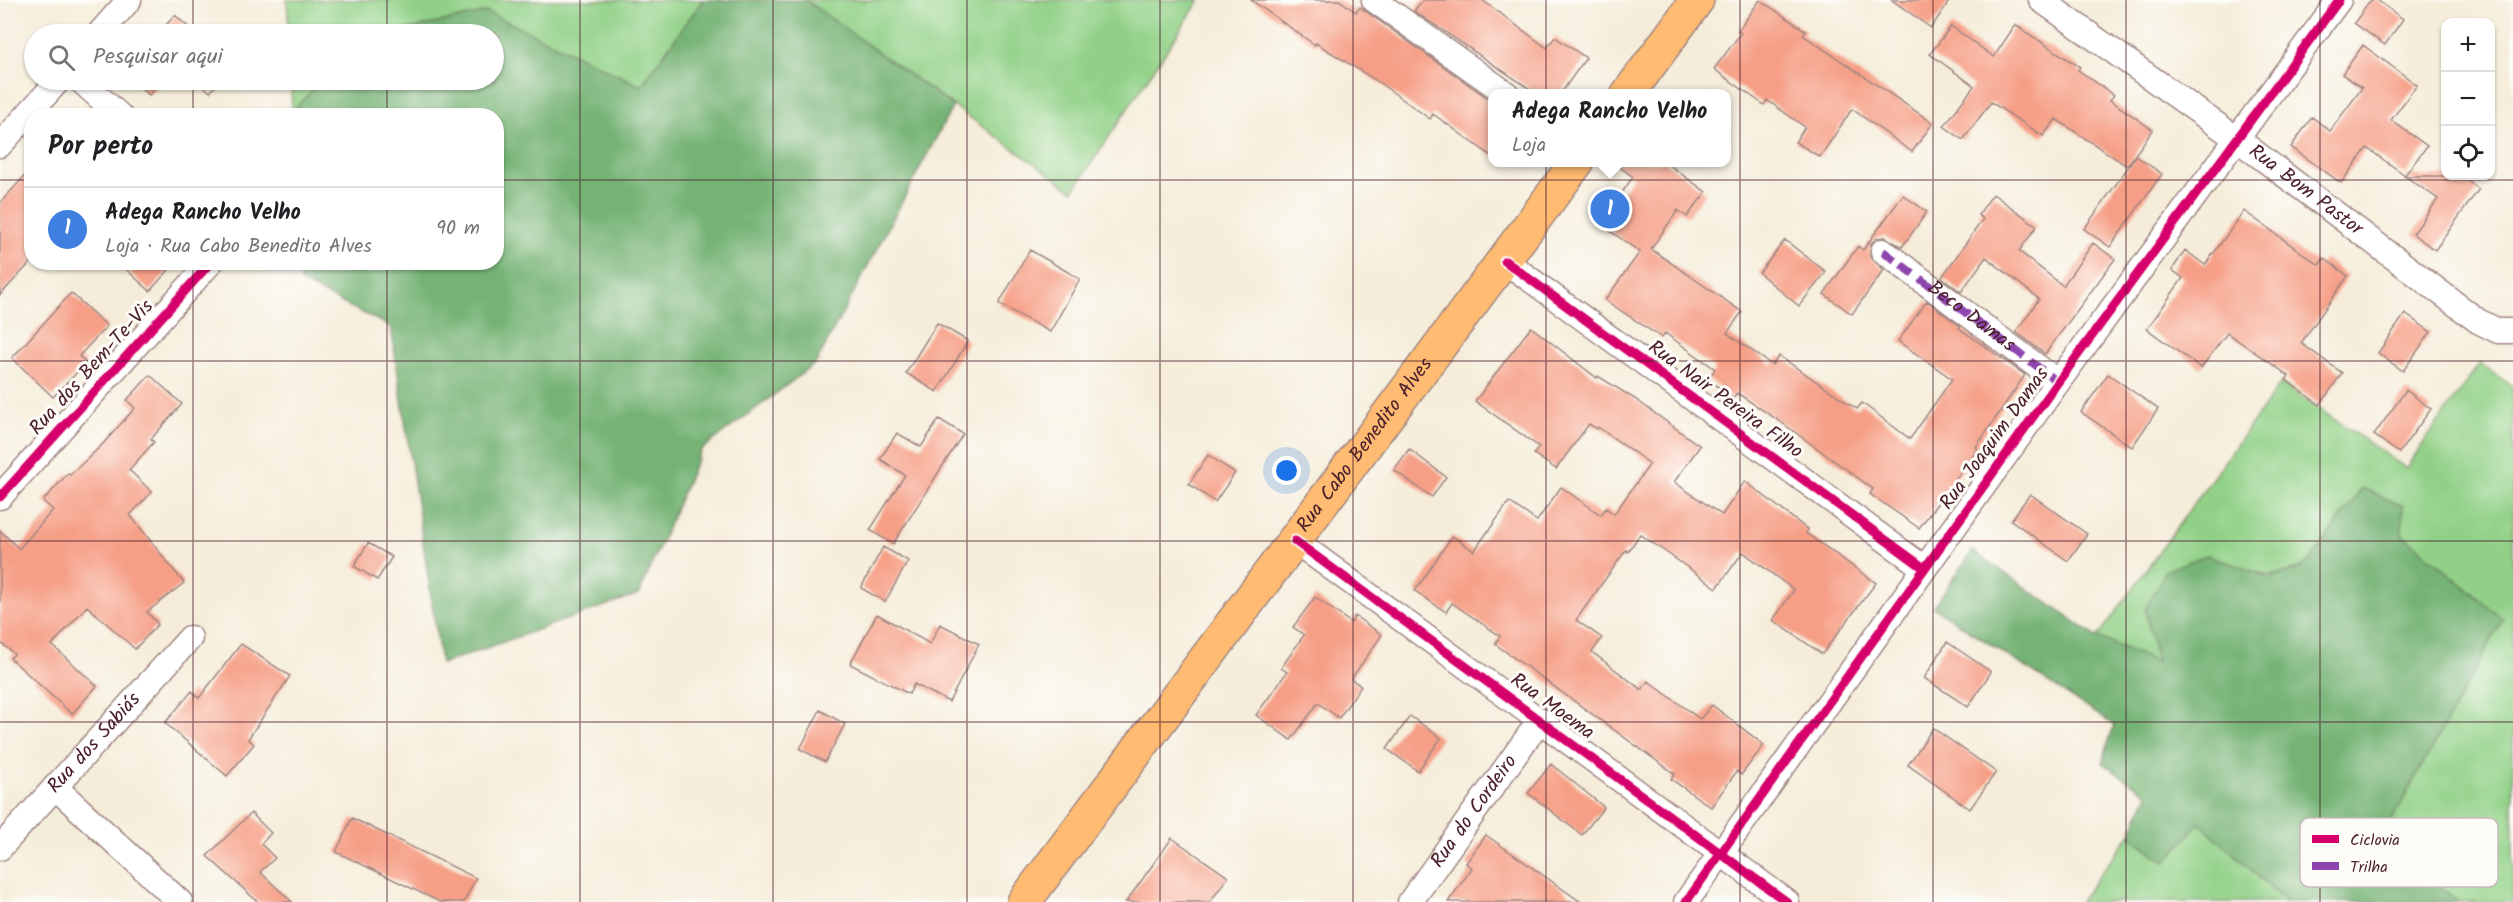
<!DOCTYPE html>
<html lang="pt">
<head>
<meta charset="utf-8">
<style>
	:root { --surface:#fff; --page:#f2f2f2; --text:#202124; --muted:#757577; --line:#e0e0e0; --accent:#ea580c }
	body { margin:0; font-family:Kalam,sans-serif; background:var(--page); color:var(--text) }
	.controls { position:absolute; right:18px; top:18px; display:grid; overflow:hidden; border-radius:12px; box-shadow:0 2px 4px #0004 }
	.controls button { width:54px; height:54px; display:grid; place-items:center; padding:0; border:0; border-bottom:2px solid var(--line); background:var(--surface); color:var(--text); font:30px sans-serif }
	.you { position:absolute; left:1287px; top:471px; width:21px; height:21px; margin:-15px; border:4px solid #fff; border-radius:50%; background:#1a73e8; box-shadow:0 0 0 9px #1a73e833 }
	.badge { display:grid; place-items:center; width:39px; height:39px; border-radius:50%; background:var(--accent); color:#fff; font-size:20px; font-weight:700 }
	.pin { position:absolute; translate:-50% -50%; border:3px solid #fff; box-shadow:0 2px 6px #0006 }
	.popup { position:absolute; left:1488px; top:89px; width:243px; height:78px; box-sizing:border-box; display:grid; place-content:center; border-radius:12px; background:var(--surface); filter:drop-shadow(0 2px 4px #0005); font-size:20px; white-space:nowrap; color:var(--muted) }
	.popup b { font-size:22px; color:var(--text) }
	.popup::after { content:''; position:absolute; left:50%; top:100%; margin-left:-12px; border:12px solid transparent; border-top-color:var(--surface) }
	.list { margin:0; padding:0; list-style:none }
	h2 { display:flex; justify-content:space-between; align-items:center; height:78px; margin:0; padding:0 24px; font-size:26px }
	h2 small { font-size:20px; font-weight:400; color:var(--muted) }
	.list li { display:grid; grid-template-columns:39px 1fr auto; gap:18px; align-items:center; box-sizing:border-box; height:84px; padding:0 24px; border-top:2px solid var(--line) }
	.list b { display:block; font-size:22px; white-space:nowrap }
	.list p { margin:0; font-size:20px; white-space:nowrap; color:var(--muted) }
	.list em { font-size:20px; font-style:normal; color:var(--muted) }
	.icon { flex:none; width:33px; height:33px; fill:none; stroke:currentColor; stroke-width:2; stroke-linecap:round; stroke-linejoin:round }
	.map { position:relative; flex:none; width:2513px; height:902px; overflow:hidden }
	.search { position:absolute; background:var(--surface); box-shadow:0 2px 4px #0004; left:24px; top:24px; width:480px; height:66px; display:flex; align-items:center; gap:15px; box-sizing:border-box; padding:0 21px; border-radius:33px; color:var(--muted); font-size:22px }
	.panel { position:absolute; background:var(--surface); box-shadow:0 2px 4px #0004; left:24px; top:108px; width:480px; height:162px; border-radius:24px }
	.map>svg:first-child { display:block }
</style>
</head>
<body>
<div class="map">
<svg width="2513" height="902" viewBox="0 0 2513 902">
	<rect width="100%" height="100%" fill="#fdfcf7"/>
	<filter id="ink" filterUnits="userSpaceOnUse"><feTurbulence type="fractalNoise" baseFrequency=".0167" numOctaves="2"/><feDisplacementMap in="SourceGraphic" scale="12" xChannelSelector="R" yChannelSelector="G"/><feConvolveMatrix kernelMatrix="1 2 1 2 8 2 1 2 1" color-interpolation-filters="sRGB"/></filter>
	<filter id="wash" filterUnits="userSpaceOnUse"><feTurbulence type="fractalNoise" baseFrequency=".008" numOctaves="4" result="noise"/><feDisplacementMap in="SourceGraphic" scale="24" xChannelSelector="R" yChannelSelector="G"/><feGaussianBlur stdDeviation="1.35" result="paint"/><feColorMatrix in="noise" values="0 0 0 0 0 0 0 0 0 0 0 0 0 0 0 0 0 1.4 0 .05"/><feComposite in="paint" operator="in"/></filter>
	<g filter="url(#wash)">
		<rect width="100%" height="100%" fill="#f5edda"/>
		<path fill="#91d187" stroke="#6e7859" stroke-width="1.5" d="M 287,0 L 703,0 L 641,86 L 487,12 L 387,34 L 289,34 Z
			M 805,0 L 1200,0 L 1073,191 Z
			M 291,80 L 323,80 L 292,111 Z
			M 2480,363 L 2513,387 L 2513,902 L 2458,902 L 2383,836 L 2503,619 L 2402,534 L 2310,561 C 2272,588 2245,568 2207,555 L 2158,662 L 2097,638 L 2281,383 L 2406,468 Z
			M 2200,823 L 2286,902 L 2079,902 L 2130,835 L 2165,862 Z"/>
		<path fill="#74b374" stroke="#5f6950" stroke-width="1.5" d="M 703,0 L 805,0 L 953,106 L 816,363 L 701,450 L 639,594 L 441,664 L 391,327 L 300,282 L 299,263 L 496,262 L 496,116 L 292,116 L 292,111 L 323,80 L 494,80 L 494,34 L 387,34 L 487,12 L 641,86 Z
			M 2362,488 L 2403,506 L 2402,534 L 2503,619 L 2383,836 L 2458,902 L 2286,902 L 2200,823 L 2165,862 L 2130,835 L 2148,794 L 2102,763 L 2114,725 L 1933,607 L 1973,551 L 2097,637 L 2157,662 L 2145,610 L 2166,570 L 2207,555 L 2269,577 L 2297,570 L 2310,561 Z"/>
		<g id="blocks">
			<path fill="#f69f86" d="M 1251,0 L 1339,0 L 1356,12 L 1360,7 L 1364,10 L 1493,102 L 1493,157 L 1433,114 L 1430,119 L 1377,81 L 1316,43 L 1315,45 Z
				M 1423,0 L 1482,0 L 1547,48 L 1555,37 L 1586,58 L 1561,93 L 1536,93 L 1414,11 Z
				M 1760,0 L 1806,31 L 1803,35 L 1933,123 L 1912,152 L 1852,109 L 1820,157 L 1795,142 L 1805,127 L 1767,100 L 1764,105 L 1714,69 L 1741,33 L 1738,31 Z
				M 1892,0 L 1950,0 L 1931,28 Z
				M 2371,0 L 2377,0 L 2403,19 L 2385,45 L 2354,23 Z
				M 175,15 L 196,34 L 158,34 Z
				M 2015,25 L 2080,67 L 2078,70 L 2114,95 L 2110,100 L 2153,130 L 2127,166 L 2056,119 L 2043,136 L 1991,102 L 1963,140 L 1944,126 L 1974,86 L 1930,54 L 1951,26 L 1994,57 Z
				M 2363,45 L 2417,85 L 2391,120 L 2427,146 L 2405,175 L 2367,148 L 2341,183 L 2291,147 L 2312,117 L 2330,131 L 2362,88 L 2342,74 Z
				M 132,80 L 163,80 L 149,95 Z
				M 196,80 L 221,80 L 210,92 Z
				M 2136,156 L 2162,174 L 2110,247 L 2084,229 Z
				M 1613,162 L 1665,162 L 1706,192 L 1687,217 L 1678,210 L 1651,249 L 1742,312 L 1727,333 L 1772,365 L 1779,356 L 1857,409 L 1862,403 L 1910,439 L 1952,379 L 1898,341 L 1927,301 L 1960,326 L 1959,328 L 2025,375 L 1976,447 L 1978,449 L 1919,528 L 1870,494 L 1873,489 L 1778,420 L 1737,393 L 1733,398 L 1708,379 L 1715,369 L 1665,333 L 1662,338 L 1605,300 L 1640,252 L 1600,224 L 1633,177 Z
				M 32,168 L 32,261 L 0,295 L 0,203 Z
				M 2405,176 L 2460,176 L 2479,189 L 2435,250 L 2413,234 L 2438,199 Z
				M 1993,194 L 2037,226 L 2019,251 L 2063,286 L 2093,243 L 2115,259 L 2045,354 L 2016,332 L 2039,299 L 1986,257 L 1961,292 L 1942,277 L 1983,219 L 1978,215 Z
				M 1903,195 L 1927,212 L 1902,247 L 1885,237 L 1878,238 L 1871,243 L 1870,257 L 1884,270 L 1852,314 L 1824,294 L 1858,246 L 1863,250 Z
				M 2244,211 L 2319,265 L 2324,258 L 2348,276 L 2301,343 L 2342,373 L 2320,405 L 2286,380 L 2289,376 L 2227,333 L 2201,368 L 2147,329 L 2183,278 L 2172,270 L 2185,250 L 2205,265 Z
				M 1785,240 L 1826,272 L 1799,306 L 1759,273 Z
				M 1030,250 L 1080,279 L 1050,332 L 999,304 Z
				M 118,262 L 176,262 L 150,291 Z
				M 71,293 L 107,326 L 79,356 L 86,363 L 53,397 L 12,358 Z
				M 2405,314 L 2431,332 L 2403,371 L 2378,353 Z
				M 937,323 L 968,341 L 937,392 L 906,373 Z
				M 1531,327 L 1597,378 L 1598,376 L 1635,399 L 1700,446 L 1674,482 L 1722,515 L 1745,481 L 1808,530 L 1806,533 L 1876,583 L 1822,654 L 1773,620 L 1794,590 L 1743,552 L 1717,588 L 1640,534 L 1628,552 L 1626,550 L 1576,620 L 1602,638 L 1592,652 L 1642,690 L 1648,681 L 1700,719 L 1712,705 L 1764,745 L 1741,775 L 1737,771 L 1711,807 L 1671,779 L 1675,774 L 1495,644 L 1500,636 L 1452,603 L 1446,612 L 1415,591 L 1452,536 L 1474,551 L 1509,502 L 1537,521 L 1561,487 L 1601,515 L 1606,508 L 1614,514 L 1650,464 L 1598,427 L 1597,429 L 1589,424 L 1556,469 L 1534,454 L 1539,447 L 1475,401 Z
				M 2108,374 L 2158,409 L 2132,447 L 2081,412 Z
				M 150,375 L 182,404 L 151,439 L 154,442 L 129,470 L 152,492 L 130,515 L 184,583 L 147,612 L 158,624 L 135,649 L 87,606 L 52,645 L 97,686 L 72,714 L 10,658 L 14,654 L 0,642 L 0,530 L 19,549 L 53,510 L 43,501 L 68,473 L 70,475 L 102,445 L 135,408 L 127,400 Z
				M 2406,390 L 2431,409 L 2399,453 L 2374,435 Z
				M 939,419 L 963,434 L 893,544 L 870,530 L 905,475 L 880,459 L 897,433 L 921,447 Z
				M 1409,449 L 1446,477 L 1432,497 L 1394,470 Z
				M 1208,455 L 1235,473 L 1215,502 L 1189,484 Z
				M 2030,494 L 2087,534 L 2068,561 L 2011,520 Z
				M 368,543 L 392,557 L 377,580 L 354,566 Z
				M 883,547 L 908,561 L 885,602 L 861,588 Z
				M 1315,597 L 1351,623 L 1355,616 L 1382,635 L 1351,679 L 1361,686 L 1339,718 L 1318,703 L 1291,740 L 1256,715 L 1287,672 L 1281,668 L 1304,635 L 1293,627 Z
				M 877,614 L 930,644 L 940,624 L 979,644 L 949,702 L 914,684 L 909,694 L 850,664 Z
				M 1947,642 L 1991,672 L 1968,707 L 1924,678 Z
				M 241,644 L 290,676 L 248,739 L 254,744 L 227,776 L 165,723 L 192,691 L 199,698 Z
				M 820,710 L 845,724 L 825,762 L 800,749 Z
				M 1410,716 L 1441,738 L 1418,771 L 1387,749 Z
				M 1933,728 L 1996,772 L 1970,809 L 1908,765 Z
				M 1551,764 L 1604,807 L 1582,835 L 1528,793 Z
				M 251,813 L 271,833 L 261,844 L 275,858 L 260,872 L 292,902 L 258,902 L 207,856 Z
				M 352,818 L 476,878 L 464,902 L 440,902 L 336,852 Z
				M 1486,835 L 1581,902 L 1448,902 L 1472,868 L 1466,863 Z
				M 1172,838 L 1228,877 L 1210,902 L 1126,902 Z"/>
		</g>
	</g>
	<g filter="url(#ink)">
		<use href="#blocks" fill-opacity="0" stroke="#a08682" stroke-width="1.5"/>
		<g fill="none" stroke-linecap="round" stroke-linejoin="round">
			<g stroke="#a08682" stroke-width="27">
				<g id="street">
					<path d="M 1374,0 L 1507,94"/>
					<path id="s1" d="M 2041,0 L 2237,139 L 2478,321 L 2498,331 L 2513,331"/>
					<path d="M 99,34 L 129,0"/>
					<path d="M 80,80 L 120,116"/>
					<path d="M 0,145 L 59,80"/>
					<path id="s2" d="M 1883,251 L 2058,382"/>
					<path d="M 1505,261 L 1924,568"/>
					<path d="M 0,497 L 211,262"/>
					<path d="M 1295,541 L 1787,902"/>
					<path d="M 55,787 L 180,902"/>
					<path id="s3" d="M 0,848 L 190,638"/>
					<path id="s4" d="M 1410,902 L 1540,720"/>
					<path d="M 1686,902 L 2058,382 L 2339,0"/>
				</g>
			</g>
			<g stroke="#a08682" stroke-width="36">
				<g id="primary">
					<path d="M 1628,94 L 1697,0"/>
					<path id="s5" d="M 1024,902 L 1577,162"/>
				</g>
			</g>
			<use href="#street" stroke="#fff" stroke-width="24"/>
			<use href="#primary" stroke="#ffbb71" stroke-width="33"/>
			<path stroke="#8e44ad" stroke-width="8" stroke-dasharray="15 8" stroke-linecap="butt" d="M 1883,251 L 2058,382"/>
			<g stroke="#fdfcf7" stroke-width="13">
				<path id="cycleway" d="M 1505,261 L 1924,568
					M 0,497 L 211,262
					M 1295,541 L 1787,902
					M 1686,902 L 2058,382 L 2339,0"/>
			</g>
			<use href="#cycleway" stroke="#d6006c" stroke-width="9"/>
		</g>
	</g>
	<path fill="none" stroke="#4a1f2b" stroke-width="1.5" stroke-opacity="0.55" d="M 193,0 L 193,34M 387,0 L 387,34M 580,0 L 580,902M 773,0 L 773,902M 967,0 L 967,902M 1160,0 L 1160,902M 1353,0 L 1353,902M 1546,0 L 1546,902M 1740,0 L 1740,902M 1933,0 L 1933,902M 2126,0 L 2126,902M 2320,0 L 2320,902M 193,80 L 193,116M 387,80 L 387,116M 0,180 L 32,180M 496,180 L 2513,180M 193,262 L 193,902M 387,262 L 387,902M 0,361 L 2513,361M 0,541 L 2513,541M 0,722 L 2513,722"/>
	<g text-anchor="middle" dominant-baseline="central" stroke-width="6" stroke-linejoin="round" paint-order="stroke">
		<g font-size="20" fill="#4a1f2b" stroke="#fdfcf7">
			<text stroke="none"><textPath href="#s1" startOffset="326">Rua Bom Pastor</textPath></text>
			<text stroke="none"><textPath href="#s2" startOffset="110">Beco Damas</textPath></text>
			<text transform="translate(92 368) rotate(-48)">Rua dos Bem-Te-Vis</text>
			<text transform="translate(1725 400) rotate(36)">Rua Nair Pereira Filho</text>
			<text transform="translate(1995 439) rotate(-54)">Rua Joaquim Damas</text>
			<text stroke="none"><textPath href="#s5" startOffset="570">Rua Cabo Benedito Alves</textPath></text>
			<text transform="translate(1552 707) rotate(36)">Rua Moema</text>
			<text stroke="none"><textPath href="#s3" startOffset="141">Rua dos Sabiás</textPath></text>
			<text stroke="none"><textPath href="#s4" startOffset="111">Rua do Cordeiro</textPath></text>
		</g>
	</g>
	<rect x="2300" y="818" width="198" height="69" rx="9" fill="#fdfcf7" stroke="#c7baba" stroke-width="1.5"/>
	<rect x="2312" y="835" width="27" height="8" fill="#d6006c"/>
	<rect x="2312" y="862" width="27" height="8" fill="#8e44ad"/>
	<g font-size="16" fill="#4a1f2b">
		<text x="2350" y="845">Ciclovia</text>
		<text x="2350" y="872">Trilha</text>
	</g>
</svg>
<div class="controls">
<button>+</button>
<button>−</button>
<button><svg class="icon" aria-label="locate" viewBox="0 0 24 24"><circle cx="12" cy="12" r="6"/><path d="M12 2v4M12 18v4M2 12h4M18 12h4"/></svg></button>
</div>
<div class="you"></div>
<div class="pin badge" style="left:1610px;top:209px;background:#3f7fe0">1</div>
<div class="popup"><b>Adega Rancho Velho</b>Loja</div>
<div class="search"><svg class="icon" aria-label="search" viewBox="0 0 24 24"><circle cx="10" cy="10" r="6"/><path d="M15 15l6 6"/></svg>Pesquisar aqui</div>
<section class="panel">
<h2>Por perto<small></small></h2>
<ul class="list">
<li><span class="badge" style="background:#3f7fe0">1</span><div><b>Adega Rancho Velho</b><p>Loja · Rua Cabo Benedito Alves</p></div><em>90 m</em></li>
</ul>
</section>
</div>
</body>
</html>
